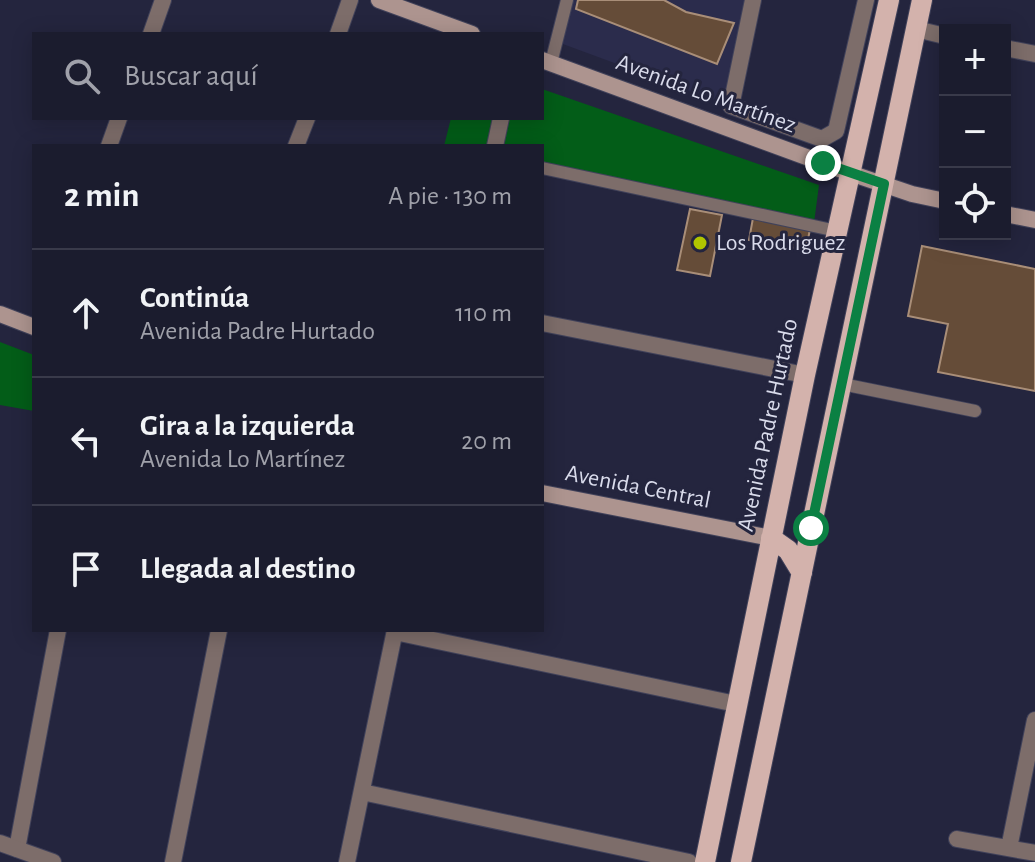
<!DOCTYPE html>
<html lang="es">
<head>
<meta charset="utf-8">
<style>
	:root { --surface:#1b1c2e; --page:#242536; --text:#f1f3f6; --muted:#a0a1aa; --line:#393a4a }
	body { margin:0; font-family:"Alegreya Sans",sans-serif; background:var(--page); color:var(--text) }
	.controls { position:absolute; right:24px; top:24px; display:grid; overflow:hidden; border-radius:0px; box-shadow:0 4px 20px #0003 }
	.controls button { width:72px; height:72px; display:grid; place-items:center; padding:0; border:0; border-bottom:2px solid var(--line); background:var(--surface); color:var(--text); font:40px sans-serif }
	.stop { position:absolute; width:24px; height:24px; margin:-18px; border:6px solid #0b8043; border-radius:50%; background:#fff }
	.stop.end { background:#0b8043; border-color:#fff; box-shadow:0 2px 8px #0008 }
	.list { margin:0; padding:0; list-style:none }
	h2 { display:flex; justify-content:space-between; align-items:center; height:104px; margin:0; padding:0 32px; font-size:34px }
	h2 small { font-size:26px; font-weight:400; color:var(--muted) }
	.list li { display:grid; grid-template-columns:52px 1fr auto; gap:24px; align-items:center; box-sizing:border-box; height:128px; padding:0 32px; border-top:2px solid var(--line) }
	.list b { display:block; font-size:30px; white-space:nowrap }
	.list p { margin:0; font-size:26px; white-space:nowrap; color:var(--muted) }
	.list em { font-size:26px; font-style:normal; color:var(--muted) }
	.icon { flex:none; width:44px; height:44px; fill:none; stroke:currentColor; stroke-width:2; stroke-linecap:round; stroke-linejoin:round }
	.map { position:relative; flex:none; width:1035px; height:862px; overflow:hidden }
	.search { position:absolute; background:var(--surface); box-shadow:0 4px 20px #0003; left:32px; top:32px; width:512px; height:88px; display:flex; align-items:center; gap:20px; box-sizing:border-box; padding:0 28px; border-radius:0px; color:var(--muted); font-size:30px }
	.panel { position:absolute; background:var(--surface); box-shadow:0 4px 20px #0003; left:32px; top:144px; width:512px; height:488px; border-radius:0px }
	.map>svg:first-child { display:block }
</style>
</head>
<body>
<div class="map">
<svg width="1035" height="862" viewBox="0 0 1035 862">
	<rect width="100%" height="100%" fill="#24253e"/>
	<path fill="#2b2c4c" d="M 562,0 L 753,0 L 731,106 L 552,40 Z"/>
	<path fill="#035d18" d="M 542,89 L 819,185 L 814,223 L 542,163 L 542,146 L 444,146 L 451,118 L 542,118 Z
		M 0,342 L 34,355 L 34,411 L 0,405 Z"/>
	<path fill="#654c38" stroke="#a98e78" stroke-width="2" d="M 578,0 L 664,0 L 686,12 L 734,23 L 717,64 L 576,9 Z
		M 690,209 L 722,215 L 710,276 L 677,270 Z
		M 753,218 L 810,229 L 806,250 L 749,240 Z
		M 922,246 L 1035,269 L 1035,391 L 938,372 L 948,324 L 908,316 Z"/>
	<g fill="none" stroke-linecap="round" stroke-linejoin="round">
		<g stroke="#41425a" stroke-width="14">
			<path id="service" d="M 551,63 L 567,0
				M 542,168 L 837,231
				M 842,384 L 975,411"/>
		</g>
		<g stroke="#41425a" stroke-width="18">
			<path id="pedestrian" d="M 753,0 L 731,106 L 822,139 L 836,131 L 866,0"/>
		</g>
		<g stroke="#41425a" stroke-width="18">
			<path id="minor" d="M 916,29 L 945,36
				M 151,34 L 163,0
				M 338,34 L 350,0
				M 1005,48 L 1035,54
				M 109,146 L 119,118
				M 296,146 L 307,118
				M 495,146 L 501,118
				M 542,323 L 805,375
				M 395,632 L 736,704
				M 362,792 L 689,862
				M 957,839 L 1035,853
				M 1009,848 L 1035,720
				M 17,849 L 58,630
				M 173,862 L 219,630
				M 347,862 L 395,630"/>
		</g>
		<g stroke="#41425a" stroke-width="18">
			<path id="tertiary" d="M 0,843 L 53,862"/>
		</g>
		<g stroke="#41425a" stroke-width="18">
			<path id="secondary" d="M 379,0 L 472,34
				M 542,60 L 850,173 L 912,194 L 945,201
				M 1005,214 L 1035,220
				M 0,314 L 34,327
				M 542,493 L 771,538"/>
		</g>
		<g stroke="#41425a" stroke-width="22">
			<path id="primary" d="M 771,538 L 788,550 L 802,573
				M 705,862 L 805,375 L 889,0
				M 741,862 L 922,0"/>
		</g>
		<use href="#service" stroke="#7d6d6a" stroke-width="12"/>
		<use href="#pedestrian" stroke="#7d6d6a" stroke-width="16"/>
		<use href="#minor" stroke="#7d6d6a" stroke-width="16"/>
		<use href="#tertiary" stroke="#7d6d6a" stroke-width="16"/>
		<use href="#secondary" stroke="#ad948f" stroke-width="16"/>
		<use href="#primary" stroke="#d3b2ac" stroke-width="20"/>
	</g>
	<g fill="none" stroke-linecap="round" stroke-linejoin="round">
		<path stroke="#0b8043" stroke-width="10" d="M 811,528 L 884,184 L 823,163"/>
	</g>
	<circle fill="#b0c500" stroke="#24253e" stroke-width="3" cx="700" cy="243" r="8"/>
	<g text-anchor="middle" dominant-baseline="central" stroke-width="6" stroke-linejoin="round" paint-order="stroke">
		<g font-size="24" fill="#d9dbeb" stroke="#24253e">
			<text transform="translate(706 94) rotate(20)">Avenida Lo Martínez</text>
			<text transform="translate(768 425) rotate(-78)">Avenida Padre Hurtado</text>
			<text transform="translate(638 487) rotate(11)">Avenida Central</text>
		</g>
		<g font-size="24" fill="#d9dbeb" stroke="#24253e" text-anchor="start">
			<text x="716" y="243">Los Rodriguez</text>
		</g>
	</g>
</svg>
<div class="controls">
<button>+</button>
<button>−</button>
<button><svg class="icon" aria-label="locate" viewBox="0 0 24 24"><circle cx="12" cy="12" r="6"/><path d="M12 2v4M12 18v4M2 12h4M18 12h4"/></svg></button>
</div>
<div class="stop" style="left:811px;top:528px"></div>
<div class="stop end" style="left:823px;top:163px"></div>
<div class="search"><svg class="icon" aria-label="search" viewBox="0 0 24 24"><circle cx="10" cy="10" r="6"/><path d="M15 15l6 6"/></svg>Buscar aquí</div>
<section class="panel">
<h2>2 min<small>A pie · 130 m</small></h2>
<ul class="list">
<li><svg class="icon" aria-label="ahead" viewBox="0 0 24 24"><path d="M12 20V5M6 11l6-6 6 6"/></svg><div><b>Continúa</b><p>Avenida Padre Hurtado</p></div><em>110 m</em></li>
<li><svg class="icon" aria-label="left" viewBox="0 0 24 24"><path d="M17 20v-9H6M10 6l-5 5 5 5"/></svg><div><b>Gira a la izquierda</b><p>Avenida Lo Martínez</p></div><em>20 m</em></li>
<li><svg class="icon" aria-label="arrive" viewBox="0 0 24 24"><path d="M6 21V4h12l-3 4 3 4H6"/></svg><div><b>Llegada al destino</b></div></li>
</ul>
</section>
</div>
</body>
</html>
